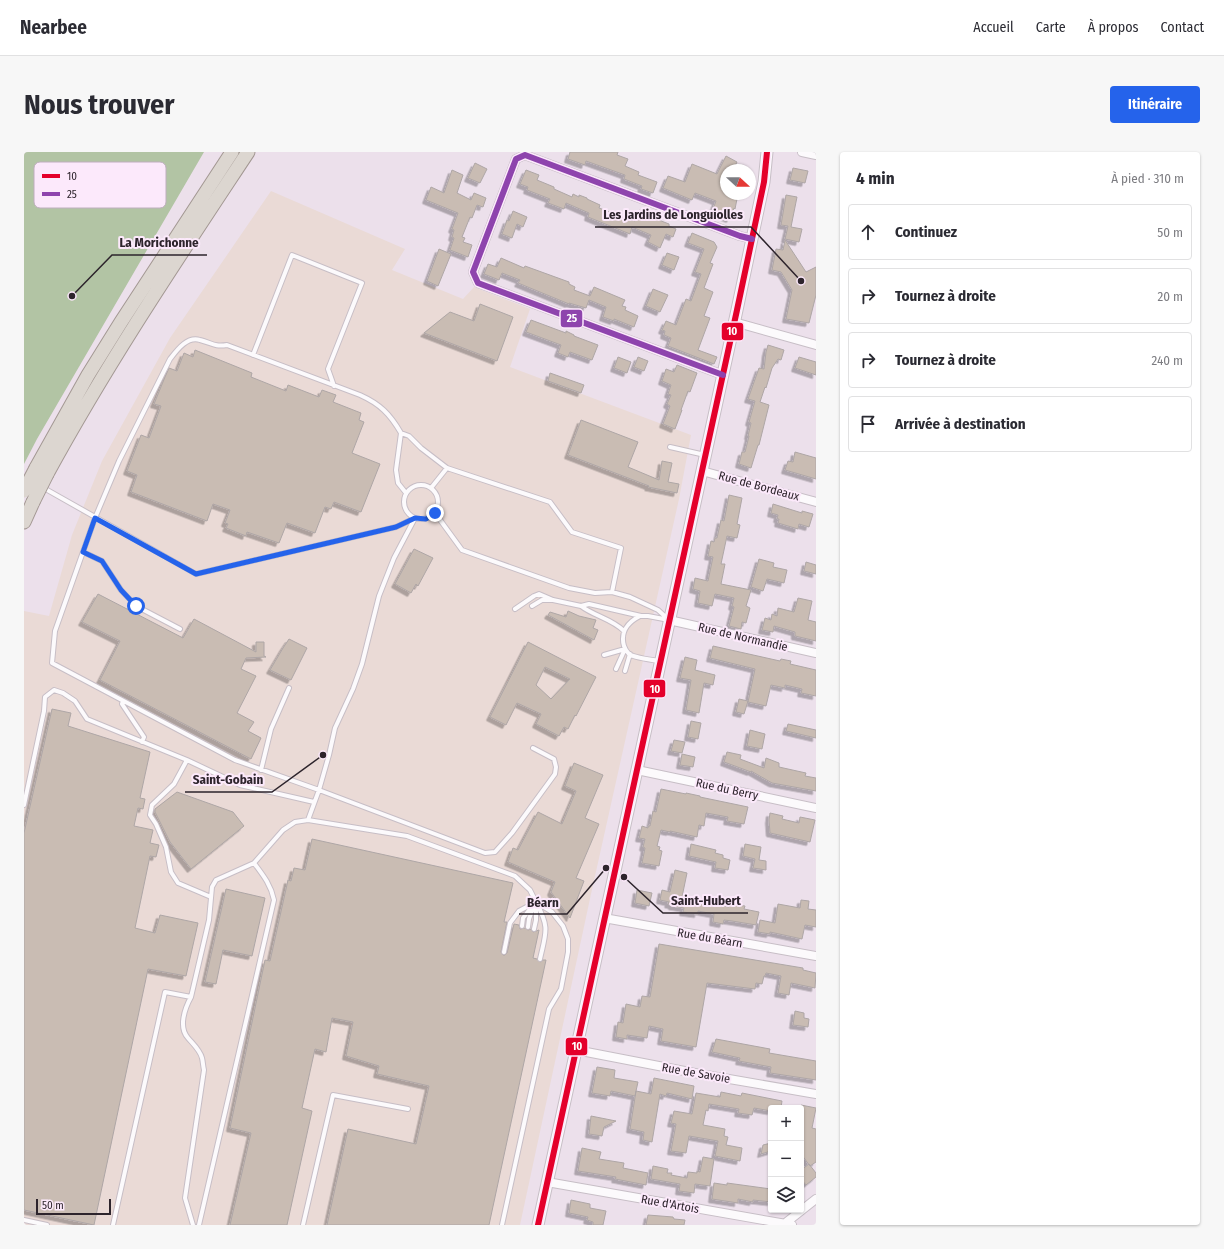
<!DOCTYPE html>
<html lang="fr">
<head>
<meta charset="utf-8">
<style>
	:root { --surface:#fff; --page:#f7f7f7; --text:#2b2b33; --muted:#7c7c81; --line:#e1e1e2; --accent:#2563eb }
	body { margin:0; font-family:"Fira Sans Condensed",sans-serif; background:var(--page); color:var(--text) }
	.controls { position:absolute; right:12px; bottom:12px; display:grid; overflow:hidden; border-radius:4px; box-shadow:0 1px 3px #0004 }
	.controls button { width:36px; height:36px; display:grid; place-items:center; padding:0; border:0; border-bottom:1px solid var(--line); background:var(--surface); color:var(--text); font:20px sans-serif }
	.compass { position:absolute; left:696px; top:12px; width:36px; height:36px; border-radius:50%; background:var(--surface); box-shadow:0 1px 3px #0004; rotate:111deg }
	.scale { position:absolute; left:12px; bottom:10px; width:75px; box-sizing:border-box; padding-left:4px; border:2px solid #2d242c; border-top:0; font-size:11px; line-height:14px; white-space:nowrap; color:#2d242c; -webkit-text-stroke:3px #fce9fb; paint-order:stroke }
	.stop { position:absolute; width:12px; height:12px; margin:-9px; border:3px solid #2563eb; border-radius:50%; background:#fff }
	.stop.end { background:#2563eb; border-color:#fff; box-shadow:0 1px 4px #0008 }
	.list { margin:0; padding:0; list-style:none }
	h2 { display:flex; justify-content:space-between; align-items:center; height:52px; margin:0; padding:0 16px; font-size:17px }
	h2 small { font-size:13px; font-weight:400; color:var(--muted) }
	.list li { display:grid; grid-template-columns:26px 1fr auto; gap:12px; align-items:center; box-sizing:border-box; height:56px; margin:0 8px 8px; padding:0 8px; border:1px solid var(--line); border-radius:4px }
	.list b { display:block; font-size:15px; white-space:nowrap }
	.list em { font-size:13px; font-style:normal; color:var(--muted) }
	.icon { flex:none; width:22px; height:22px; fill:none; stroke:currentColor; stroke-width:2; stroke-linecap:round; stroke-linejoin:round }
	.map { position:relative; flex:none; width:792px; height:1073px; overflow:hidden; border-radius:4px }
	header { display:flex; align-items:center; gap:24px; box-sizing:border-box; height:56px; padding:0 20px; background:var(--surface); border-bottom:1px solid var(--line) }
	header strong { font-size:19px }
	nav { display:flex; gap:22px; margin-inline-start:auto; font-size:14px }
	.intro { display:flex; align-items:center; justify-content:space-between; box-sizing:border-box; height:96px; padding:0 24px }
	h1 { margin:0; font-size:28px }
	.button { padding:10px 18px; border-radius:4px; background:var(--accent); color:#fff; font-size:14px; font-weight:700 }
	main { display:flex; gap:24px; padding:0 24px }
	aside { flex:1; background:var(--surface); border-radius:4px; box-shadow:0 1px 3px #0004 }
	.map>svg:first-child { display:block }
</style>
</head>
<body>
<header>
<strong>Nearbee</strong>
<nav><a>Accueil</a><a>Carte</a><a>À propos</a><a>Contact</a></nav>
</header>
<div class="intro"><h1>Nous trouver</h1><a class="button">Itinéraire</a></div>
<main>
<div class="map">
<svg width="792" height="1073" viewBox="0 0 792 1073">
	<defs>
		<filter id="shadow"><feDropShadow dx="-3.5" dy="3.5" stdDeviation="0" flood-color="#0004"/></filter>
	</defs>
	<rect width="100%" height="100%" fill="#ece0eb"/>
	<path fill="#eadad6" d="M 247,39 L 381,97 L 368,118 L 439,147 L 450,135 L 506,157 L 486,215 L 667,283 L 655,347 L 567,742 L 496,1073 L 0,1073 L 0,459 L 25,464 L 48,383 L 78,309 L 146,186 Z"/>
	<path fill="#b2c4a4" d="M 0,0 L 180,0 L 13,287 L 0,312 Z"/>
	<path fill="#c9bcb3" stroke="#aea6a6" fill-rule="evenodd" filter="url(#shadow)" d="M 546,0 L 594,0 L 593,3 L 604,7 L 601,14 L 615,20 L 614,23 L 633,30 L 629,41 L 617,37 L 618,34 L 600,27 L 601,23 L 562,9 L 561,13 L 544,7 Z
		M 702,4 L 713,10 L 709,18 L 702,18 L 702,42 L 714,42 L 711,57 L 710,56 L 706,67 L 688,60 L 692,49 L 671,41 L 668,48 L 639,36 L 644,24 L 661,30 L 668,12 L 693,22 Z
		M 451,11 L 463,17 L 456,31 L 444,26 Z
		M 769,16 L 784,19 L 781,31 L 766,28 Z
		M 428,18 L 439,23 L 433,41 L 447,48 L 450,41 L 462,46 L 459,55 L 453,53 L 448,66 L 446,65 L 438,85 L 441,86 L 439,90 L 448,93 L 444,105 L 426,98 L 430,86 L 428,85 L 430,78 L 428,77 L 434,61 L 402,48 L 407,35 L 420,41 Z
		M 502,18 L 515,23 L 513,28 L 530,35 L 530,37 L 548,45 L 549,42 L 555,45 L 555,43 L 563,46 L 563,47 L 576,53 L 575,56 L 611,69 L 615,58 L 628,64 L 627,65 L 645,72 L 645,74 L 652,77 L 649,85 L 642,82 L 636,96 L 624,90 L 627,83 L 608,75 L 606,82 L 564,65 L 565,61 L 542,51 L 540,57 L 524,51 L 526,47 L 503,38 L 504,35 L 496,32 Z
		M 762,43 L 773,45 L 767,75 L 778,77 L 775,90 L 761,87 L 764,74 L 757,73 Z
		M 489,59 L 503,65 L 499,75 L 493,72 L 488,86 L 478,82 L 483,68 L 485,69 Z
		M 668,81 L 690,90 L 693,95 L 686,111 L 689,112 L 680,136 L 689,140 L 680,164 L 686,166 L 674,198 L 693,205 L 690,212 L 644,194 L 647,186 L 640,183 L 641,179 L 638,178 L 642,169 L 652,173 L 662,147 L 667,149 L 677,122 L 671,120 L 680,97 L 664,91 Z
		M 761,88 L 782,120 L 792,115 L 792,143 L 785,171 L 762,167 L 768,138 L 757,120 L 748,118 L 752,97 L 759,98 Z
		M 415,97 L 427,102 L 414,134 L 403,129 Z
		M 643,101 L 655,105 L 650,118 L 638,113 Z
		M 477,106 L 500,116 L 501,114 L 545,130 L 545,132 L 551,135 L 550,138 L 566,144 L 570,135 L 601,148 L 598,154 L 602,155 L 601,158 L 614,164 L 610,175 L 590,167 L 590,169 L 579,165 L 582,155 L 565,148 L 562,156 L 545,151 L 545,152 L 494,131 L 496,128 L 478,121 L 475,128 L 460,122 L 464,112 L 473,115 Z
		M 629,137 L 644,143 L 636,160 L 622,154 Z
		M 456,152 L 489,165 L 473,209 L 400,181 L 426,160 L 450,169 Z
		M 507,168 L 542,181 L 542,179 L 550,183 L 550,184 L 574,193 L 568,208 L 546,200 L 544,205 L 534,201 L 537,193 L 502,180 Z
		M 744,193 L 760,198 L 757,208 L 754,207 L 748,216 L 742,236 L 741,235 L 736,250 L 745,253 L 735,293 L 734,293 L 727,316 L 715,312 L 718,300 L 721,300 L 725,284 L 724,284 L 727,271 L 725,270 L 731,249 L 724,247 L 735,216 L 740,217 L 742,200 Z
		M 171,198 L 228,221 L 227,225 L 262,239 L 264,233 L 295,245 L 298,238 L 312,243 L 309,250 L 337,261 L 335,268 L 340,270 L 328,301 L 356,312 L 337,360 L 310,350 L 307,357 L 301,355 L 291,381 L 263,371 L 255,391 L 223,380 L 222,384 L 202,376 L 204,372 L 201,371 L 206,358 L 189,352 L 183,369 L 107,340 L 113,323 L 103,319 L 117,283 L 125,286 L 137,254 L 130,252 L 141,225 L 145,216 L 153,219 L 160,201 L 169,205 Z
		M 594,205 L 607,210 L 603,221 L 590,216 Z
		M 614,205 L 624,209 L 620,219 L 610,215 Z
		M 775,205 L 792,210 L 792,223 L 771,216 Z
		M 653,213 L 673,221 L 666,240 L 664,239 L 657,258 L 658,258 L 651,277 L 639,272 L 646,254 L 643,252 L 647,243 L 644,242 L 647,233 L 638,229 L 642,217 L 650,220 Z
		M 526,221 L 560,233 L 557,241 L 524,229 Z
		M 557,268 L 614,290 L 604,315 L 635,328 L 638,309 L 648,311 L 644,330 L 655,332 L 653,341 L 629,336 L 624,335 L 625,334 L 544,303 Z
		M 771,300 L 792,306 L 792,327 L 761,318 L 764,309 L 769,310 Z
		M 705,343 L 718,346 L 713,372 L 716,373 L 713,386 L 703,384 L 697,412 L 701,412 L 697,432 L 727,438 L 722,454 L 726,456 L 722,471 L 718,470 L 717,477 L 705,474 L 710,455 L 708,454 L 710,446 L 691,442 L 688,454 L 674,451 L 676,439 L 669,437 L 671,426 L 684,429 L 689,405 L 684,404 L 687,389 L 690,390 L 691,386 L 693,386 L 697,368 L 700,369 Z
		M 749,352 L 778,361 L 778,359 L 789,362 L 785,375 L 775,372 L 774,377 L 754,371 L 755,367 L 753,367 L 754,363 L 747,361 Z
		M 390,397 L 409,406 L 394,434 L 392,432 L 387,441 L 371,432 Z
		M 735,407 L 750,411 L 749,415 L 763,418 L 760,431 L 743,427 L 739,439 L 727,435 Z
		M 782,410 L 792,413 L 792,422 L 780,419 Z
		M 74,442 L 159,486 L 170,467 L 232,500 L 232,490 L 240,490 L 240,504 L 242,505 L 222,506 L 217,517 L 232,524 L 213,561 L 230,570 L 224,579 L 237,586 L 227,607 L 76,528 L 96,489 L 58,470 Z
		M 774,446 L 788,449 L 784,468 L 792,470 L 792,489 L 771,484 L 771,480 L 750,474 L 749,480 L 738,478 L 741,466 L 747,468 L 748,462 L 753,464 L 754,456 L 770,460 Z
		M 544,459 L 555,464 L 572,468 L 569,476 L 574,478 L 570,488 L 524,463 L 526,460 L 542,465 Z
		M 265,487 L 283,496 L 267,528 L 246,518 L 259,496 Z
		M 504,490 L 572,525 L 552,564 L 551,563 L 544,577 L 540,575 L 535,584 L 512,572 L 517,562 L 493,551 L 482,573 L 466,565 ZM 521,515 L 546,527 L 527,547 L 512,533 Z
		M 689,494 L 756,509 L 757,507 L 767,509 L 766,512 L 792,518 L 792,544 L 777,541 L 778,537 L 761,533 L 761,536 L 747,533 L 742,554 L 724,550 L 731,517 L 686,506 Z
		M 661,505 L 673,508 L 671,518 L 691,523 L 689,533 L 680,531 L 675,561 L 662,558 L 667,528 L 656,526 Z
		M 715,547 L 724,549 L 720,562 L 712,560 Z
		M 28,557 L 47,561 L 44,574 L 126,600 L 116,646 L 121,647 L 119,657 L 114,656 L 110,674 L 129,678 L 126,691 L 135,693 L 132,705 L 126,704 L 111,776 L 131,781 L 136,763 L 174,771 L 162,824 L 124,817 L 70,1073 L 0,1058 L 0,681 Z
		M 667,569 L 677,571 L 674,587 L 664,585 Z
		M 764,572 L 792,578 L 792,586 L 762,579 Z
		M 726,578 L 741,582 L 738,597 L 723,594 Z
		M 650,588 L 661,590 L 658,601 L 647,599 Z
		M 703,600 L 717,603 L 716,607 L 740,616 L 742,606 L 755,611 L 755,615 L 782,621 L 781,624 L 792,626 L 792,639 L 748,631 L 727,619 L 727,620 L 700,610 Z
		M 658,602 L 671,605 L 669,615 L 656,613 Z
		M 550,611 L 579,623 L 561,666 L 575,672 L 552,726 L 560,729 L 546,766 L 527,740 L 531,730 L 484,710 L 489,696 L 494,698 L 514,660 L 538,672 L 552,639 L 541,634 Z
		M 637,637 L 662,642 L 662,641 L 676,644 L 676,645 L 724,655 L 720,672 L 703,669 L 704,665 L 682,661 L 680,674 L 675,673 L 673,685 L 646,679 L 646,680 L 637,678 L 633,694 L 636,695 L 635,698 L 638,699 L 635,714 L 618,711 L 621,696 L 619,695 L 621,687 L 615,686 L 618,674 L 624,676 L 624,674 L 626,674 L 629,659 L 632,660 Z
		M 153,640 L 209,660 L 220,674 L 167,717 L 146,690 L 131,660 L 131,657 Z
		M 746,661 L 759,664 L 758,667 L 775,671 L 776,665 L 791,668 L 786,690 L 746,681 L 745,668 Z
		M 288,687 L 489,731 L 480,770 L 483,770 L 477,800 L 479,803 L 481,803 L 483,801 L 490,772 L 495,773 L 496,777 L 501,776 L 504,778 L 507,777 L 509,780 L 515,778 L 509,806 L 513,807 L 516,810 L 519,808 L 522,808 L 465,1073 L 303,1073 L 324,977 L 392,992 L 405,934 L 353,922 L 355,914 L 322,904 L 329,870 L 308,866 L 302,900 L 291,897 L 278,956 L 288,959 L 263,1073 L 206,1073 L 227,981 L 206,976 L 241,808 L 246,809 L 264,728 L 267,729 L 270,716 L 281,718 Z
		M 667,692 L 692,698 L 691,701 L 699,703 L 699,706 L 706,708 L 704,718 L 691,716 L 692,710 L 665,704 Z
		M 721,692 L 737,695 L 735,708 L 742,709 L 742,718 L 729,716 L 731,707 L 719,704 Z
		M 651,718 L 663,721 L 658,745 L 705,755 L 706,752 L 721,754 L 720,757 L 735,760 L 732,773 L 708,769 L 700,768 L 699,772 L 689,770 L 690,762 L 674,759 L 674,762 L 659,760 L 660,756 L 648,754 L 648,753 L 644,752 L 645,750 L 636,748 L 638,738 L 646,740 Z
		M 202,737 L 241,746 L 228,804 L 199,798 L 192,832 L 181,830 Z
		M 613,738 L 628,741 L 625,754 L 611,751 Z
		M 777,748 L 785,749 L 784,757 L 792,758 L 792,775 L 781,773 L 778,787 L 746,780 L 746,782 L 734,780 L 736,768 L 751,771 L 754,752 L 776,756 Z
		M 635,792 L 779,816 L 779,818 L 792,821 L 791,836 L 767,831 L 765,843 L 754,841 L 757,824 L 742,821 L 741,824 L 740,824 L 738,832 L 732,831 L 731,837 L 683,831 L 672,895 L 637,889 L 639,877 L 625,874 L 623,886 L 603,883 L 603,887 L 592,885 L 594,870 L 599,871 L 602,852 L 616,855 L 618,844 L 626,845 Z
		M 771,859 L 780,861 L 780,866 L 785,867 L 784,875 L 769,873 Z
		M 692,887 L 746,897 L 745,901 L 792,909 L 792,928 L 746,921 L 747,915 L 715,909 L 716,906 L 688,900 Z
		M 573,915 L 591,918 L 590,926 L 614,930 L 612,939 L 627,942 L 630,926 L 670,934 L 668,947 L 643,941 L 642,944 L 636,942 L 628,990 L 619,988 L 620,980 L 606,977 L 612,939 L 611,944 L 587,939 L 586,944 L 568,941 Z
		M 697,940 L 717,944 L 718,941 L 758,949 L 757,956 L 747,956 L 747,959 L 730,956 L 728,963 L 714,961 L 715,957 L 685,952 L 684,959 L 682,958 L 679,973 L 701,977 L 700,984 L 704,985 L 702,993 L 718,996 L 716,1009 L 691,1004 L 694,989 L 665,984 L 662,1001 L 647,999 L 652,972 L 647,971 L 650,959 L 668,962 L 672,941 L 696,945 Z
		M 777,953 L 792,956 L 788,976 L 792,977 L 792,1010 L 786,1014 L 777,1002 Z
		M 567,964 L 592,969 L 580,975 L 578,984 L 565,982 Z
		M 747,991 L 747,999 L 737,1002 L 739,993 Z
		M 558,996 L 577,1000 L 575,1007 L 600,1011 L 599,1016 L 624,1021 L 622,1033 L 591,1027 L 592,1025 L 554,1019 Z
		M 679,1005 L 690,1007 L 686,1034 L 671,1032 L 670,1041 L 655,1039 L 656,1032 L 627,1027 L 629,1014 L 644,1017 L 643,1021 L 648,1021 L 647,1023 L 663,1026 L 664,1020 L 673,1021 L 673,1019 L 676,1020 Z
		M 785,1012 L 792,1021 L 792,1025 L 782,1033 L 777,1027 L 777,1018 Z
		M 690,1031 L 703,1033 L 703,1031 L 747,1037 L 747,1050 L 729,1048 L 729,1050 L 714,1047 L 714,1051 L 688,1047 Z
		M 547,1048 L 566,1052 L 566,1056 L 582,1059 L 579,1073 L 569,1073 L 569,1070 L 563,1068 L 564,1065 L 545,1061 Z
		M 624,1063 L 649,1065 L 650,1067 L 661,1068 L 660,1073 L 622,1073 Z"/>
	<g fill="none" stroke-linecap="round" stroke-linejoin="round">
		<g stroke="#c7bec6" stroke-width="6">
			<path id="service" d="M 229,203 L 268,103 L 338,131 L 304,217 L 310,234
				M 377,281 L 385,284 L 397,296 L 423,316 L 526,350 L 548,380 L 597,396 L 588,440
				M 646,295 L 681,303
				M380 350a17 17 0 1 1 34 0a17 17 0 1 1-34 0Z
				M 18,335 L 172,422 L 372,375 L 391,366
				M 407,336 L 423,316
				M 382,341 L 374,331 L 372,318 L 377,281 C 366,262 356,252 336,243 L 203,193 C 190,195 188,191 176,188 C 163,184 153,198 146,207 L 95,309 L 71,366 L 31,479 L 28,511 L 211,608 L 295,638 L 284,668 L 383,684 L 491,724 L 506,738 L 512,750 L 528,760 L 539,774 L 544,787 L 544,800 L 537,837 L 525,857 L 478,1073
				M 411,361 L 438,398 L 545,436 L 571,441 L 588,440 L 606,445 L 634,458 L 645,468
				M 391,366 L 370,406 L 355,444 L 338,512 L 329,537 L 311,576 L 305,603 L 295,638 L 461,701 L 471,700 L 488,681 L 531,622 L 532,615 L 530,607 L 509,596
				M 59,400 L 78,409 L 97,438 L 112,454 L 156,477
				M 508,454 L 518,448 L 529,448
				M 557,454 C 570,464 588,467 600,479
				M 491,457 L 510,444 L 515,442 L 529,448 L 557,454 L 565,452 L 617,464 L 624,464 L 645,468
				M 616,464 C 604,470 596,480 600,494 C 601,497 603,500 605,502 C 611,506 628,508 636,509
				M 580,503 L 601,497
				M 592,517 L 601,497
				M 601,519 L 606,502
				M 99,549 L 98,552 L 120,585 L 118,590
				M 163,608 L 150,632 L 128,653 L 126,663 L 132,672 L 142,695 L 147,720 L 154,731 L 187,745
				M 237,618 L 247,577 L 265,536
				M 0,653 L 20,559 L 21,545 L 30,538 L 39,541 L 51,549 L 63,567 L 163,608 L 216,633 L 290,650
				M 512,750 C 526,776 522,780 516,807
				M 498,774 L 499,766 L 510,752
				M 504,775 L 505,767 L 509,756
				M 510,777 L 512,768 L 512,750
				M 480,800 L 486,771 L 495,759 L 512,750
				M 0,1068 L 23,1073
				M 89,1073 L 141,840 L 167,845
				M 169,1073 L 161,1046 L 180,918 C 179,914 179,910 178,906 C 176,898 169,892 164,886 C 154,875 161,856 167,845 L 185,768 L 188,735 L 192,728 L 230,711 L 259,678 L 271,670 L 284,668
				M 175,1073 L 250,748 C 247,733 239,723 230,711
				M 279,1073 L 309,943 L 384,957"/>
		</g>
		<g stroke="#c7bec6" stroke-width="10">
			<path id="minor" d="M 778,0 L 792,3
				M 710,170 L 792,193
				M 699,223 L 454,131 L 449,120 L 492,7 L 501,3 L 716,84 L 728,87
				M 678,319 L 792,350
				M 645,468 L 792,501
				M 613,618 L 792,656
				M 580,766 L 792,804
				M 552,898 L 676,922 L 792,942
				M 523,1030 L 768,1073
				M 759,1073 L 792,1047"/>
		</g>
		<g stroke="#c7bec6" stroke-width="13">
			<path id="secondary" d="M 514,1073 L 713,158 L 740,30 L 743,0"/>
		</g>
		<g stroke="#a39893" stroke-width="15">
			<path id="trunk" d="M 12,316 L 64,223 L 97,170 L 208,0
				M 23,322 C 84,210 154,106 224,0
				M 0,370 L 9,350"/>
		</g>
		<use href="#service" stroke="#fcfafc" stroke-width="4"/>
		<use href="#minor" stroke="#fcfafc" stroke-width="8"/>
		<use href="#secondary" stroke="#fcfafc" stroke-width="11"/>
		<use href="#trunk" stroke="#dcd6d0" stroke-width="13"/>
		<g stroke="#a39893" stroke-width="15" stroke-linecap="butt">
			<path id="trunk-bridge" d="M 0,339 L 12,316
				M 9,350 L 23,322"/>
		</g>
		<use href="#trunk-bridge" stroke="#dcd6d0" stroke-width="13"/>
		<g stroke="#fce9fb" stroke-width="9">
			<path id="bus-1" d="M 514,1073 L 713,158 L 740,30 L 743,0"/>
		</g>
		<g stroke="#fce9fb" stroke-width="9">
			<path id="bus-2" d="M 699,223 L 454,131 L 449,120 L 492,7 L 501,3 L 716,84 L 728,87"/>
		</g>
		<use href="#bus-1" stroke="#e4002b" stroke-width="6"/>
		<use href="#bus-2" stroke="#8e44ad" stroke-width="6"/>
	</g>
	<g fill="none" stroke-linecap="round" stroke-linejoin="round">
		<path stroke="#2563eb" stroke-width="5" d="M 112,454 L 97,438 L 78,409 L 59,400 L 71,366 L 172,422 L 372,375 L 391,366 L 402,367 L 411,361"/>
	</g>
	<g text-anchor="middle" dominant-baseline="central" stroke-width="4" stroke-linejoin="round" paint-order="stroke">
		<g font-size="12" fill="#2d242c" stroke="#fce9fb">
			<text transform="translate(735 334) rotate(15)">Rue de Bordeaux</text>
			<text transform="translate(719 485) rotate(13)">Rue de Normandie</text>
			<text transform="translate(703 637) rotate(12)">Rue du Berry</text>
			<text transform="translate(686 786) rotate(10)">Rue du Béarn</text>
			<text transform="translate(672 921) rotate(10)">Rue de Savoie</text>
			<text transform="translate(646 1052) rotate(10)">Rue d'Artois</text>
		</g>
	</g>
	<rect x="10" y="10" width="132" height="46" rx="6" fill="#fce9fb" stroke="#beaebd" stroke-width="1"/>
	<rect x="18" y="22" width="18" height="4" fill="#e4002b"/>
	<rect x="18" y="40" width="18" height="4" fill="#8e44ad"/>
	<g font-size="11" fill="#2d242c">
		<text x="43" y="28">10</text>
		<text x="43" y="46">25</text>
	</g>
	<path fill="none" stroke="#2d242c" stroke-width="1.5" d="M777 129L727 75H571M48 144L88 103H183M299 603L248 640H161M600 725L639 761H724M582 716L543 762H495"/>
	<g fill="#2d242c" stroke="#fce9fb" stroke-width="1.5">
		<circle cx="777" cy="129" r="4"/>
		<circle cx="48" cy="144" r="4"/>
		<circle cx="299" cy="603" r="4"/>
		<circle cx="600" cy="725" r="4"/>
		<circle cx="582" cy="716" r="4"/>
	</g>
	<g font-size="13" text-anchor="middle" font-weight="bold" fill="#2d242c" stroke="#fce9fb" stroke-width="4" stroke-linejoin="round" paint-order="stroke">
		<text x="649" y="67">Les Jardins de Longuiolles</text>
		<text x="135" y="95">La Morichonne</text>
		<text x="204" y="632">Saint-Gobain</text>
		<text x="682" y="753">Saint-Hubert</text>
		<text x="519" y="755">Béarn</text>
	</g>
	<g stroke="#fce9fb" stroke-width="1.5">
		<rect x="536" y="157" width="23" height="19" rx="4" fill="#8e44ad"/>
		<rect x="697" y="170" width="23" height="19" rx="4" fill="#e4002b"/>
		<rect x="619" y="527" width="23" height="19" rx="4" fill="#e4002b"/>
		<rect x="541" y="885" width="23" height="19" rx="4" fill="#e4002b"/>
	</g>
	<g font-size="11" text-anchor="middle" font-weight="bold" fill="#fff">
		<text x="548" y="170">25</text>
		<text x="708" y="183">10</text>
		<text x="631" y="541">10</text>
		<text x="553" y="898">10</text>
	</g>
</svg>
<div class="controls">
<button>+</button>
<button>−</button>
<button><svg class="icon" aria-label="layers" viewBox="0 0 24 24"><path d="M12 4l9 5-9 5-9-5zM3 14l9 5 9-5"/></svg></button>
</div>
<svg class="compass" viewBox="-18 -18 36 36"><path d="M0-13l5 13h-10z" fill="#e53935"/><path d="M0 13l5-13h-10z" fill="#7c7c81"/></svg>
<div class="scale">50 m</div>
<div class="stop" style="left:112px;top:454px"></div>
<div class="stop end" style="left:411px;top:361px"></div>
</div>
<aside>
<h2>4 min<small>À pied · 310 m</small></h2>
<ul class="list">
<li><svg class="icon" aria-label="ahead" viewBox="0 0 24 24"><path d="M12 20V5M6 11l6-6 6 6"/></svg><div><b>Continuez</b></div><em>50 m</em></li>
<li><svg class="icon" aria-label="right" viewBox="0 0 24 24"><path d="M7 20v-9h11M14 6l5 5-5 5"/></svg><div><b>Tournez à droite</b></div><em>20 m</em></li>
<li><svg class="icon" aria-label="right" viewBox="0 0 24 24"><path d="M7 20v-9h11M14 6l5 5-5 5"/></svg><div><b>Tournez à droite</b></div><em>240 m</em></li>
<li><svg class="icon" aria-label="arrive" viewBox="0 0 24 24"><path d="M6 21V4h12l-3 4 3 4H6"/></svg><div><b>Arrivée à destination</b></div></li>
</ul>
</aside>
</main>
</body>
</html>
